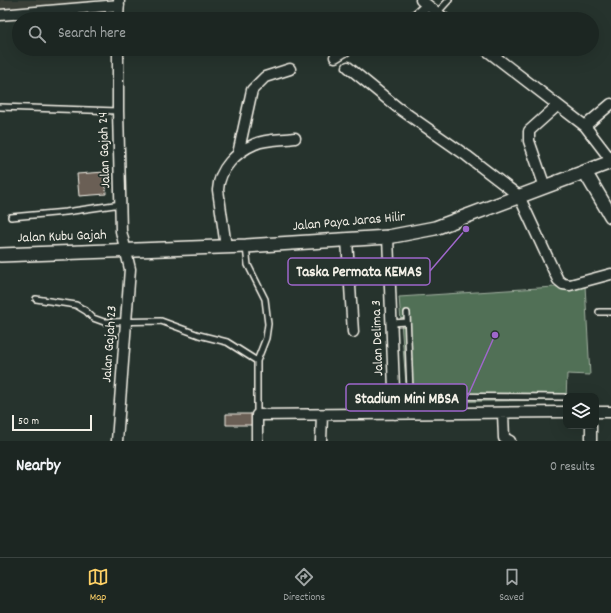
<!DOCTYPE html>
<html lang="en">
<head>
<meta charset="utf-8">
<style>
	:root { --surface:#1c2622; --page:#29322f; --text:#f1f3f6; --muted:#a0a5a5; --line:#3a4340; --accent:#ffd166 }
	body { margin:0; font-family:Dekko,sans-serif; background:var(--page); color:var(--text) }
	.controls { position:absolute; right:12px; bottom:12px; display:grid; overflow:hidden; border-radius:8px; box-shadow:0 4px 16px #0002 }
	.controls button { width:36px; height:36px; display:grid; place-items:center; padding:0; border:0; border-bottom:1px solid var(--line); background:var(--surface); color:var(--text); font:20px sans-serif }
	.scale { position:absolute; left:12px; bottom:10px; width:80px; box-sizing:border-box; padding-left:4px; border:2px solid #f4f1e8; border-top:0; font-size:11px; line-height:14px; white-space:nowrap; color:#f4f1e8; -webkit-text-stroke:3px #26332d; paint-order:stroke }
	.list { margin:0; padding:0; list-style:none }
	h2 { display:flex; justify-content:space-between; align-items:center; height:52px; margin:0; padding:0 16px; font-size:17px }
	h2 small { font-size:13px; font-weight:400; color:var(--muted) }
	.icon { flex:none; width:22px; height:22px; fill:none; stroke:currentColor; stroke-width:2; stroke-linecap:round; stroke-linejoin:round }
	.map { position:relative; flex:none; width:611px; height:441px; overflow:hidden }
	.search { position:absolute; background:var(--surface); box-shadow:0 4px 16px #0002; left:12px; right:12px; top:12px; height:44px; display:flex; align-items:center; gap:10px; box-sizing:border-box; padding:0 14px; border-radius:22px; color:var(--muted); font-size:15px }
	.sheet { height:116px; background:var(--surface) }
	nav { display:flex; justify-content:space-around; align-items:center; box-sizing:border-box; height:56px; border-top:1px solid var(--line); background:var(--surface); font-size:11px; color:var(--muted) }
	nav a { display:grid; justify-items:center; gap:2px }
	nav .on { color:var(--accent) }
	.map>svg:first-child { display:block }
</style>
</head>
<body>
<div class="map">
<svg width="611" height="441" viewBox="0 0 611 441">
	<rect width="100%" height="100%" fill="#26332d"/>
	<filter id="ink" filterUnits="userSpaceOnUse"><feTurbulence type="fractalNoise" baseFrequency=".025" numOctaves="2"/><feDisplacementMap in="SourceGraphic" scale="8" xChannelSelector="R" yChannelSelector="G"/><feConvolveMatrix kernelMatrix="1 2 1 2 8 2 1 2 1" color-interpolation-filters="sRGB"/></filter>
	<g filter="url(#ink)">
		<path fill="#3a4039" d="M 0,0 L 114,0 L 114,2 L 0,12 Z"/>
		<path fill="#516f57" stroke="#a2b0a0" d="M 585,285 L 590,375 L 567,374 L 566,400 L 415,402 L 407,396 L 399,297 Z"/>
		<path fill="#6a5f55" stroke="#f4f1e8" d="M 105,172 L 106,194 L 79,196 L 77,174 Z
			M 226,414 L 253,414 L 253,425 L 226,425 Z"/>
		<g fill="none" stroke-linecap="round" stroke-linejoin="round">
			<g stroke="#f4f1e8" stroke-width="8">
				<path id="service" d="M 437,13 L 449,0
					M 0,107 L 118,111
					M 11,217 L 66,212 L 121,204
					M 246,247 L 248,265 L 265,299 L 268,324 L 266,338 L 257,361 L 257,415
					M 36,299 L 76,305 L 86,311 L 93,318 L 104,322 L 161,321 L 199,335 L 227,342 L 257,361
					M 599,312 L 611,312
					M 407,313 L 410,391 L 413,396 L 564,397
					M 392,323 L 407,322
					M 451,413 L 451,397"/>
			</g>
			<g stroke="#f4f1e8" stroke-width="13">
				<path id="minor" d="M 421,0 L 445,19
					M 0,15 L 119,5
					M 118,19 L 119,0
					M 412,19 L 427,6
					M 485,49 L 585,126 L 611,160
					M 335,57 L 348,49
					M 348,67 L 397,107 L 467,156 L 519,196 L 558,280 L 563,284 L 570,285 L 611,274
					M 585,126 L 611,104
					M 238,154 L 252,90 L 265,77 L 290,69
					M 545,187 L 529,141 L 529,131 L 558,105
					M 388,237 L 395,414
					M 347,240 L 353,332
					M 226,247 L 218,190 C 219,169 236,152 255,144 C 266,139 282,140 295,138
					M 596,412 L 611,412
					M 503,413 L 504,438 L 510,441
					M 117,441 L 130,269 L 121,231 L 118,111 L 118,49
					M 257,441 L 257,415 L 566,412
					M 321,441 L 322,415
					M 591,441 L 591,426"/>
			</g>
			<g stroke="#f4f1e8" stroke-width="16">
				<path id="tertiary" d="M 585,172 L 611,216
					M 0,255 L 246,246 L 388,237 L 435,228 L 611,162"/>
			</g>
			<use href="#service" stroke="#26332d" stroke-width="5"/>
			<use href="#minor" stroke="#26332d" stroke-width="10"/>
			<use href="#tertiary" stroke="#26332d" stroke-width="13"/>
		</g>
	</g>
	<g text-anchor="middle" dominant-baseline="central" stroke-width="3.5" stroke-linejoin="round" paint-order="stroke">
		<g font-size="14" fill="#f4f1e8" stroke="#26332d">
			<text transform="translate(105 150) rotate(-92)">Jalan Gajah 24</text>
			<text transform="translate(349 222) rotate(-5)">Jalan Paya Jaras Hilir</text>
			<text transform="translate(62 237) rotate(-2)">Jalan Kubu Gajah</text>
			<text transform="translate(378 338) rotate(-92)">Jalan Delima 3</text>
			<text transform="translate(110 344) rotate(-86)">Jalan Gajah 23</text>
		</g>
	</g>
	<path fill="none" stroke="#9f67cb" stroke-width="1.5" d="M466 229L430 271M495 335L467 398"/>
	<g fill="#9f67cb" stroke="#26332d" stroke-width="1.5">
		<circle cx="466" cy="229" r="4"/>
		<circle cx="495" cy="335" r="4"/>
	</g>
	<g fill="#26332d" stroke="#9f67cb" stroke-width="1.5">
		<rect x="288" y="258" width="142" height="27" rx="4"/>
		<rect x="346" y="384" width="121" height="27" rx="4"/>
	</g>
	<g font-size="15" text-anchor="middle" font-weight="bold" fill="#f4f1e8">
		<text x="359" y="276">Taska Permata KEMAS</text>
		<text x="407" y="403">Stadium Mini MBSA</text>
	</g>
</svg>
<div class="controls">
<button><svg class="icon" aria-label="layers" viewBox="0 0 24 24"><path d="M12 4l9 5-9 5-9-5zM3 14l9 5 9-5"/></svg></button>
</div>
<div class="scale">50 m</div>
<div class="search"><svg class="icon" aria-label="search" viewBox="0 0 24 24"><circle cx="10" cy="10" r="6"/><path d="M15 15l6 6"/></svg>Search here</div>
</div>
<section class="sheet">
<h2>Nearby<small>0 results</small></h2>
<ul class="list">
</ul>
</section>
<nav>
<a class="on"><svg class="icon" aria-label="map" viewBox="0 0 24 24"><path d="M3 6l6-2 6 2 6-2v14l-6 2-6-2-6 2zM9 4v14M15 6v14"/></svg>Map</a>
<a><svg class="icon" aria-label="directions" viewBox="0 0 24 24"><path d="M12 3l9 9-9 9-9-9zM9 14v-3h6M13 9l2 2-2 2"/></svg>Directions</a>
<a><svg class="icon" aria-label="saved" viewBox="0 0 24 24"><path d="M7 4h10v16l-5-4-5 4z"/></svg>Saved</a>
</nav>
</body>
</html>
